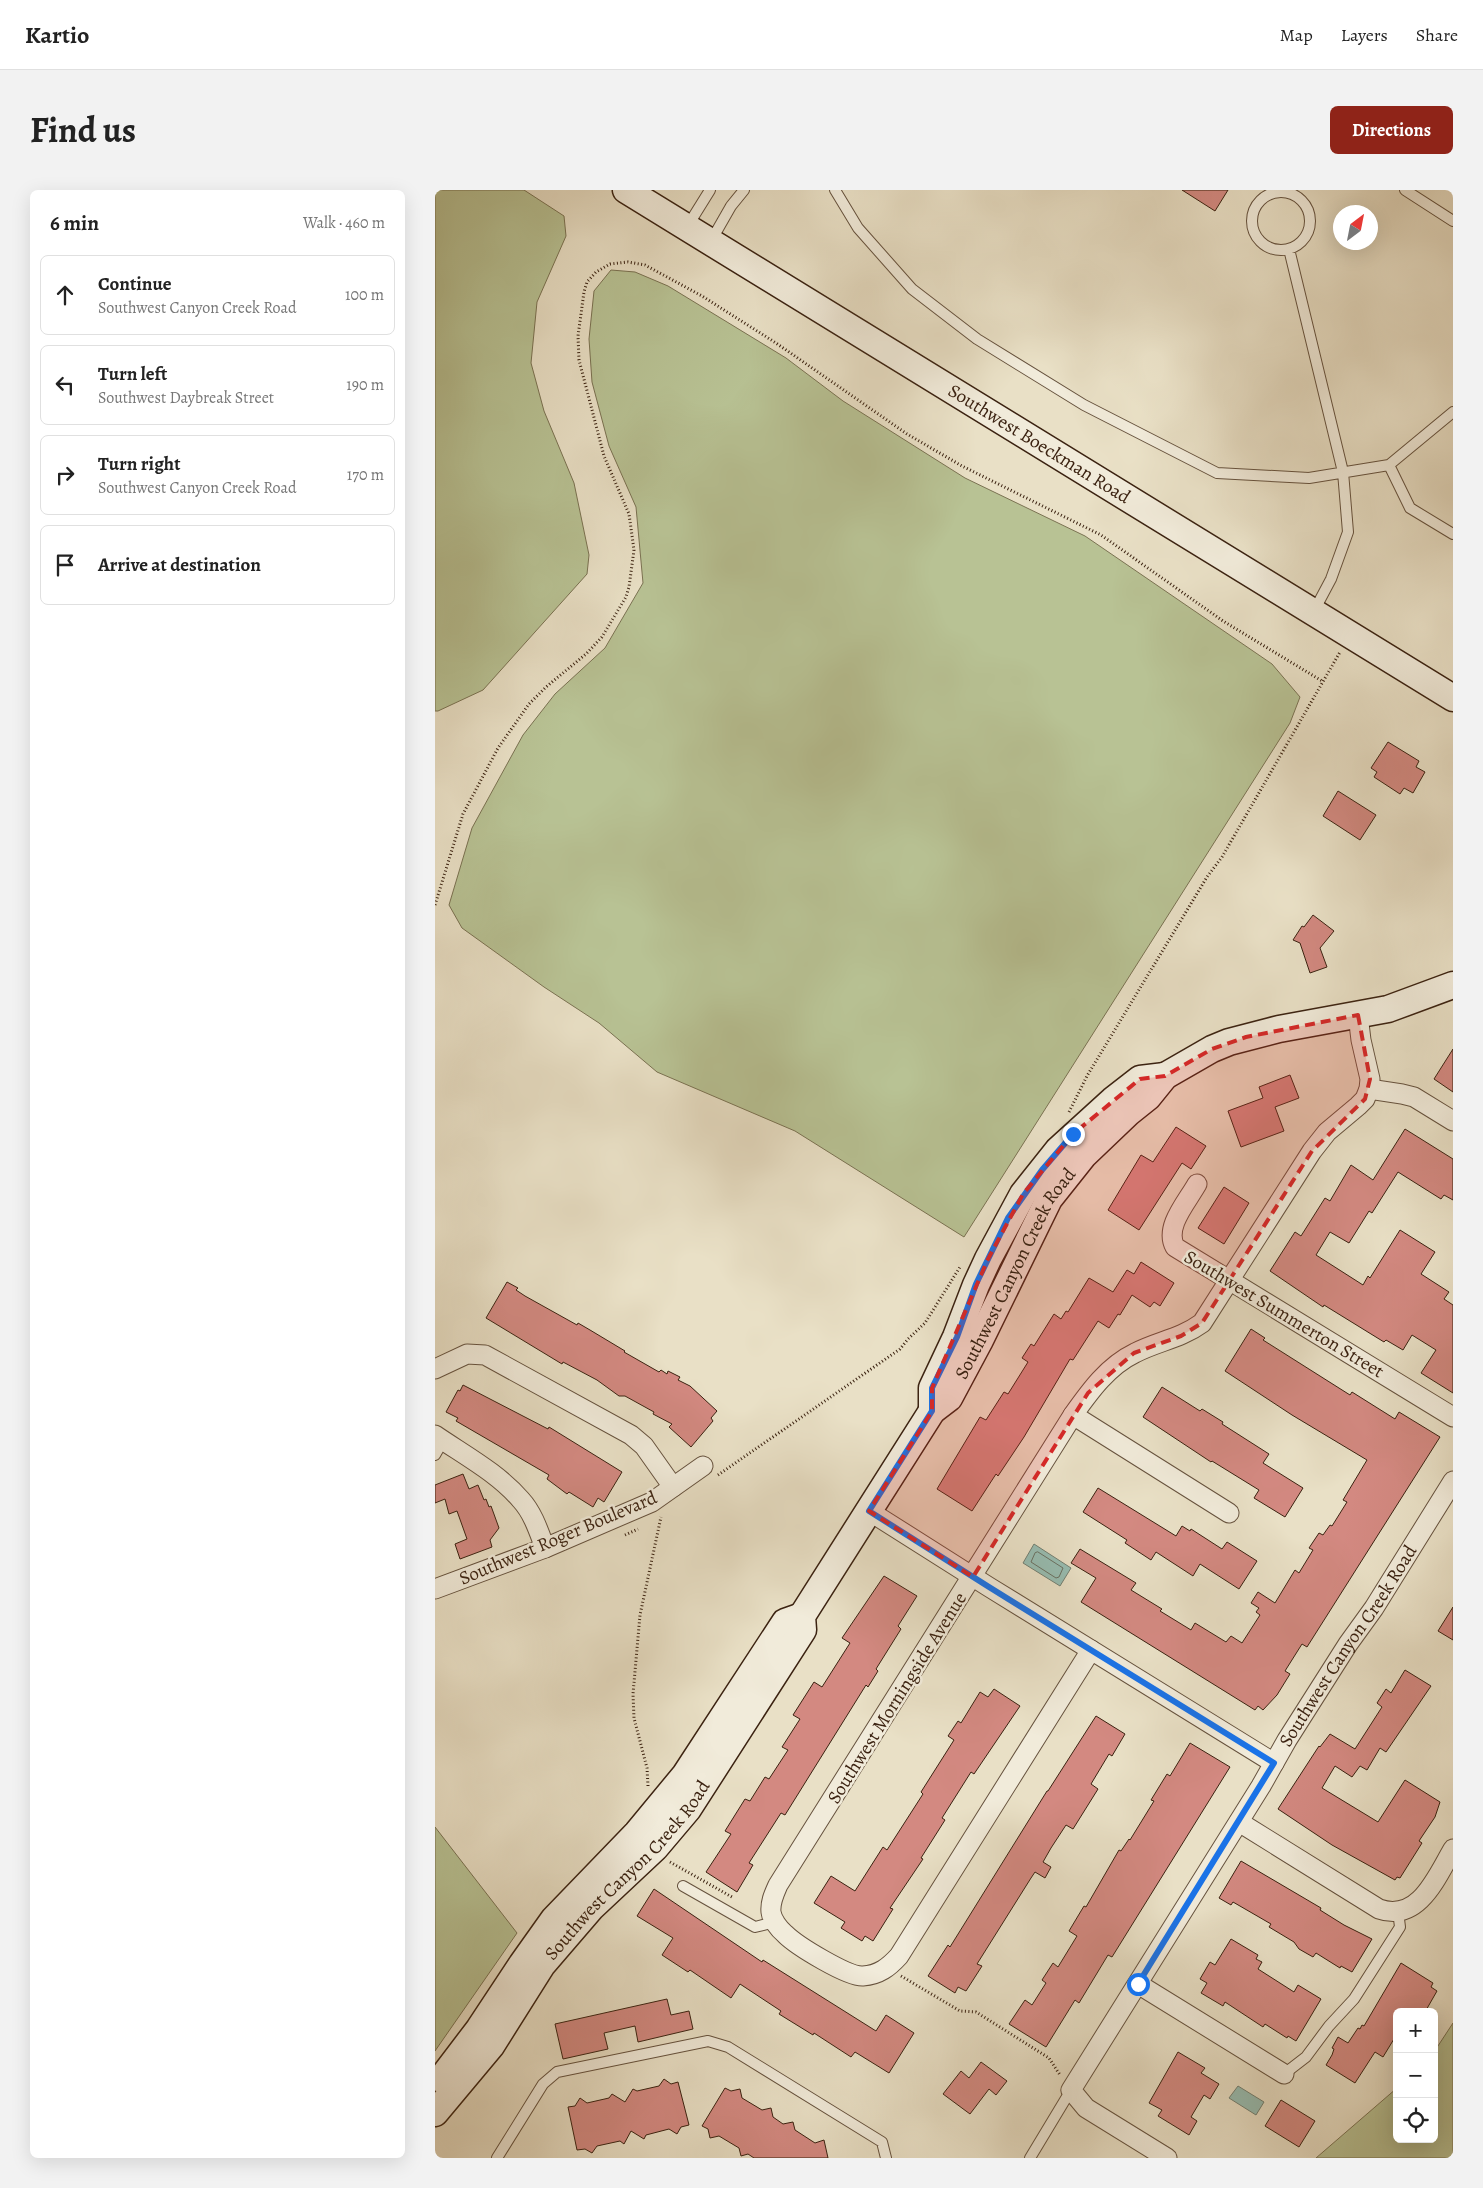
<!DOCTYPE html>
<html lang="en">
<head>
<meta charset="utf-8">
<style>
	:root { --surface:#fff; --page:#f2f2f2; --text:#222; --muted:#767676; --line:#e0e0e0; --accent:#8f2418 }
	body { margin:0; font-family:Alegreya,serif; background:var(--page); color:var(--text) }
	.controls { position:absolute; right:15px; bottom:15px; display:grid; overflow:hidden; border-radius:8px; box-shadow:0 5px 20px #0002 }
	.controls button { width:45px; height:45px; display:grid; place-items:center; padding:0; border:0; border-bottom:1px solid var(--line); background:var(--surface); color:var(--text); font:25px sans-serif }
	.compass { position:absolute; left:898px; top:15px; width:45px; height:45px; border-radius:50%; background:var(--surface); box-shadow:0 5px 20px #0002; rotate:32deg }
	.stop { position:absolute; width:15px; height:15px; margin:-11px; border:4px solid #1a73e8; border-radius:50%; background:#fff }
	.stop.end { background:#1a73e8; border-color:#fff; box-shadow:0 1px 5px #0008 }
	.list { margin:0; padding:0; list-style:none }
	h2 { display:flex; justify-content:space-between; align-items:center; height:65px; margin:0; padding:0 20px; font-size:21px }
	h2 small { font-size:16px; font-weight:400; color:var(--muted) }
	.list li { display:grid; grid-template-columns:32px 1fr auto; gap:15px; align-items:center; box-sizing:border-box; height:80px; margin:0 10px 10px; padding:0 10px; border:1px solid var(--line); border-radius:8px }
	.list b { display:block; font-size:19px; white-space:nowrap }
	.list p { margin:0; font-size:16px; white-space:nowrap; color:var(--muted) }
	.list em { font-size:16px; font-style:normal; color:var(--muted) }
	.icon { flex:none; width:28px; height:28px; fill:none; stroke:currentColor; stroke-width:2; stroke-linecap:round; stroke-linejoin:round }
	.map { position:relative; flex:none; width:1018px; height:1968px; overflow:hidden; border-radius:8px }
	header { display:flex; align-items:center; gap:30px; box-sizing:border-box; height:70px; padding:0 25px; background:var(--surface); border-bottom:1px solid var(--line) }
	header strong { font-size:24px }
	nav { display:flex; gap:28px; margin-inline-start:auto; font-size:18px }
	.intro { display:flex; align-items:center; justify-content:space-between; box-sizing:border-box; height:120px; padding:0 30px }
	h1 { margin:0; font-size:35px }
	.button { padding:12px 22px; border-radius:8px; background:var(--accent); color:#fff; font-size:18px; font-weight:700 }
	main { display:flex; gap:30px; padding:0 30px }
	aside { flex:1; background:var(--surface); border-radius:8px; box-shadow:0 5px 20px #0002 }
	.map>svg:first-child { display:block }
</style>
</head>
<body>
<header>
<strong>Kartio</strong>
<nav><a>Map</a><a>Layers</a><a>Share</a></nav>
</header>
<div class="intro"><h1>Find us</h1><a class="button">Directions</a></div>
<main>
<aside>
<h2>6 min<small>Walk · 460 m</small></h2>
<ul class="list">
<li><svg class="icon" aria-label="ahead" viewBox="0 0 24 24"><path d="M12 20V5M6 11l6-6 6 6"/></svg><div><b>Continue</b><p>Southwest Canyon Creek Road</p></div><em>100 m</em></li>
<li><svg class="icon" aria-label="left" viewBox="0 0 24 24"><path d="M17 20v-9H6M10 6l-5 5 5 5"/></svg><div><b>Turn left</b><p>Southwest Daybreak Street</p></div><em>190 m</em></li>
<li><svg class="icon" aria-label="right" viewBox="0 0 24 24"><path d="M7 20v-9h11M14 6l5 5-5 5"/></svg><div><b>Turn right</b><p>Southwest Canyon Creek Road</p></div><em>170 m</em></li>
<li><svg class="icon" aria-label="arrive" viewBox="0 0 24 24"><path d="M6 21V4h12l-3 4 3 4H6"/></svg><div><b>Arrive at destination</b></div></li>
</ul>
</aside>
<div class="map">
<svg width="1018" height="1968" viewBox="0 0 1018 1968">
	<rect width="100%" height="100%" fill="#e9e0c6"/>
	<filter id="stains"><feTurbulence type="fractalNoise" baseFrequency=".004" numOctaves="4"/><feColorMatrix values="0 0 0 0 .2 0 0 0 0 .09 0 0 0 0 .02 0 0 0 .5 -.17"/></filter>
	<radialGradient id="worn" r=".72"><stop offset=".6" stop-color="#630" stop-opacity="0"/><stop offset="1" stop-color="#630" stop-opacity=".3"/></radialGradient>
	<path fill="#b8c294" stroke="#7a7252" d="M 0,0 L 89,0 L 129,26 L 131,46 L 102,112 L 96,173 L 109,221 L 139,293 L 154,365 L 152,384 L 48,500 L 3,521 L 0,521 Z
		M 176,80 L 200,82 L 233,96 L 351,168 L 408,211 L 530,288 L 650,346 L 837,474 L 865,507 L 855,533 L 529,1047 L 360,941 L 222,882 L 164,833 L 109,797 L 27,738 L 14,715 L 37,638 L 88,545 L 120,504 L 170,458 L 208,393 L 201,317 L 174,256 L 157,192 L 154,149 L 159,101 Z
		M 0,1637 L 82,1743 L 0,1861 Z
		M 1018,1833 L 1018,1968 L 881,1968 L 962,1898 L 962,1949 L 999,1949 L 999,1862 Z"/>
	<path fill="#97bdb2" stroke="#727f72" d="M 599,1354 L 636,1378 L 625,1396 L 588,1373 Z
		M 803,1896 L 829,1912 L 821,1925 L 794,1908 Z"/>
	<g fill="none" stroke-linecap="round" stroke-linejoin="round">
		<path stroke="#697062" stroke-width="1" d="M 603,1362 L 628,1378 L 624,1387 L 621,1388 L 596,1372 L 600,1363 Z"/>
	</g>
	<path fill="#d38981" stroke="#3b2211" d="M 747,0 L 793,0 L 780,21 Z
		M 953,552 L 984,571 L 981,577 L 990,582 L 978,603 L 969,598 L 965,604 L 939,587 L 942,582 L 936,578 Z
		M 903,601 L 941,625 L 925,650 L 888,626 Z
		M 878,725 L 899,741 L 885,758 L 892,777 L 875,783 L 865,753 L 858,750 L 867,736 L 869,737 Z
		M 1018,859 L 1018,902 L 999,889 Z
		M 855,885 L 864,908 L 840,917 L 849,941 L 806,957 L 793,921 L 828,908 L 824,897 Z
		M 741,937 L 771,956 L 756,979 L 747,973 L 704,1040 L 673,1020 L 706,965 L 718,972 Z
		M 970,939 L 1018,969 L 1018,1010 L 1009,1005 L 1006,1009 L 963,982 L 937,1023 L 934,1021 L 914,1053 L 895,1042 L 881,1065 L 928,1095 L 933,1086 L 935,1088 L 965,1040 L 1000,1062 L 986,1084 L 1014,1102 L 1009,1109 L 1018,1115 L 1018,1203 L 986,1183 L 1001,1160 L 977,1145 L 968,1160 L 951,1150 L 949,1152 L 889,1115 L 888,1117 L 835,1081 L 860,1042 L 866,1046 L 890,1008 L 895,1011 L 916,975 L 938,990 Z
		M 789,997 L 814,1013 L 789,1054 L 763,1038 Z
		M 706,1072 L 739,1093 L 725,1116 L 719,1112 L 715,1117 L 697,1105 L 685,1125 L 683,1124 L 674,1138 L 663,1131 L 638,1170 L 635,1169 L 589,1247 L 563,1286 L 561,1284 L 537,1321 L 502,1299 L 545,1227 L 551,1230 L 569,1202 L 573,1204 L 593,1172 L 587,1168 L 596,1154 L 599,1156 L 619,1124 L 626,1129 L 631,1121 L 633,1122 L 654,1088 L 678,1102 L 692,1080 L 699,1084 Z
		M 72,1092 L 83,1098 L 81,1100 L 90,1106 L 142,1135 L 143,1133 L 155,1140 L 190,1161 L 189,1162 L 224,1182 L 226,1180 L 232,1184 L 233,1181 L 245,1187 L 243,1190 L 255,1196 L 282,1221 L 276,1228 L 278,1231 L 256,1257 L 234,1237 L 237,1234 L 218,1224 L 219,1222 L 190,1206 L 184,1206 L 162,1190 L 128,1172 L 127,1174 L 51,1128 Z
		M 816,1139 L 830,1148 L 828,1150 L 915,1205 L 917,1202 L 960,1229 L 964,1222 L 1005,1247 L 872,1457 L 867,1454 L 850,1481 L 855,1484 L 842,1505 L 828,1520 L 823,1516 L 820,1520 L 646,1412 L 661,1388 L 636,1373 L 645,1359 L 701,1393 L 696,1400 L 727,1419 L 725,1421 L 756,1440 L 760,1433 L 791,1452 L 796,1446 L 807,1453 L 825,1425 L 821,1422 L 824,1418 L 816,1413 L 823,1402 L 840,1413 L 860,1380 L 864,1383 L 878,1360 L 874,1358 L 884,1343 L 888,1345 L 895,1335 L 897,1336 L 912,1312 L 908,1310 L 932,1270 L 857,1225 L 790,1181 Z
		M 28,1195 L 113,1239 L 114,1237 L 187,1282 L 169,1312 L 163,1308 L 158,1317 L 134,1302 L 132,1304 L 112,1289 L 114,1285 L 21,1231 L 23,1228 L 11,1222 L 23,1200 L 25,1201 Z
		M 727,1197 L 765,1221 L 767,1219 L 788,1232 L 787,1234 L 834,1264 L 828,1273 L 868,1298 L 850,1327 L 819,1308 L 824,1300 L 777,1271 L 776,1272 L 708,1227 Z
		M 28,1284 L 34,1299 L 43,1295 L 49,1310 L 51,1309 L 54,1317 L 56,1316 L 64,1338 L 55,1350 L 57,1357 L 25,1369 L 20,1354 L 32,1349 L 22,1321 L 14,1324 L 10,1309 L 0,1313 L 0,1295 Z
		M 663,1298 L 741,1346 L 747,1336 L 755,1341 L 756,1339 L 787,1359 L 792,1352 L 822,1371 L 804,1399 L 765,1374 L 758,1386 L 721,1362 L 716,1370 L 690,1353 L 692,1350 L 648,1322 Z
		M 449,1386 L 482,1406 L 463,1436 L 466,1439 L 441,1479 L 443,1481 L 433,1497 L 431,1495 L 350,1625 L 346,1623 L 314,1673 L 318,1675 L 302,1702 L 271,1682 L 296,1644 L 290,1641 L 310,1609 L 315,1611 L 330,1587 L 334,1589 L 353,1560 L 347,1557 L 365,1529 L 358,1525 L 379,1492 L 387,1497 L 415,1453 L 407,1448 Z
		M 1018,1417 L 1018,1450 L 1003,1441 Z
		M 970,1480 L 996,1496 L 951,1562 L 945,1558 L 932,1580 L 925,1576 L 917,1587 L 900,1576 L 887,1598 L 943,1632 L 970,1590 L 1005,1612 L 1000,1627 L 984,1651 L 987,1653 L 965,1688 L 962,1687 L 960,1690 L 897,1655 L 843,1619 L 884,1556 L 885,1557 L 895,1544 L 920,1559 L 947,1517 L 942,1513 L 951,1499 L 956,1503 Z
		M 559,1499 L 585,1516 L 539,1584 L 536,1582 L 507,1628 L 510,1630 L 486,1668 L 488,1669 L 455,1718 L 458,1719 L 438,1751 L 430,1746 L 427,1751 L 406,1738 L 410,1732 L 379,1713 L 396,1686 L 420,1701 L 448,1657 L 452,1660 L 488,1604 L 486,1602 L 519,1550 L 513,1546 L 523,1531 L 526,1533 L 545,1502 L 553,1507 Z
		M 661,1526 L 690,1544 L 677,1566 L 674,1564 L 656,1594 L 663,1599 L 638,1639 L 631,1635 L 616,1658 L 608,1672 L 616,1677 L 610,1688 L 600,1682 L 596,1688 L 542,1774 L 547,1776 L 531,1801 L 523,1797 L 520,1803 L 493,1786 L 513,1755 L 515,1757 L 612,1601 L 613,1601 Z
		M 755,1553 L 795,1577 L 677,1767 L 673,1765 L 644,1813 L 640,1810 L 611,1857 L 574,1834 L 590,1810 L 597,1815 L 611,1793 L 607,1790 L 618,1773 L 623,1777 L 642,1746 L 634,1741 L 649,1716 L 651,1717 L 684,1660 L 686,1661 L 694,1649 L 695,1650 L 719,1611 L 716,1610 L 732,1584 L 735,1586 Z
		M 806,1671 L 886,1718 L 885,1720 L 909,1735 L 937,1749 L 917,1782 L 906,1776 L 905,1778 L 881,1763 L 878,1767 L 864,1759 L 859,1752 L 834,1737 L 836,1734 L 798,1712 L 796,1715 L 784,1708 Z
		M 219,1699 L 327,1772 L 328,1770 L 441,1841 L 451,1825 L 479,1843 L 454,1883 L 420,1862 L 416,1867 L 379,1843 L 378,1845 L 344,1824 L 346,1821 L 305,1794 L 296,1808 L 255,1780 L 253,1782 L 227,1765 L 238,1748 L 202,1726 Z
		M 796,1749 L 823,1765 L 821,1769 L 827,1772 L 823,1779 L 859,1802 L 863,1795 L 886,1809 L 861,1851 L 853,1846 L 852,1848 L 830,1834 L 828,1837 L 790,1812 L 788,1816 L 766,1803 L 772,1793 L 765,1789 L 775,1772 L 780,1775 Z
		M 966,1773 L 998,1793 L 996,1797 L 1002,1801 L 990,1822 L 962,1822 L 962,1844 L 948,1867 L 940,1862 L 920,1893 L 891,1875 L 897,1865 L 899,1859 L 897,1858 L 903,1847 L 913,1853 L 923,1838 L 925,1839 L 927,1835 L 929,1836 Z
		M 232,1809 L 236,1825 L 254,1821 L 258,1839 L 203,1852 L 200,1836 L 169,1843 L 173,1859 L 128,1869 L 120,1834 Z
		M 743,1862 L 770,1878 L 766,1883 L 784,1894 L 775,1909 L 769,1905 L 756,1927 L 762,1931 L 754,1945 L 723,1926 L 727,1920 L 714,1913 Z
		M 546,1872 L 572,1891 L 561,1905 L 554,1899 L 535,1924 L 508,1904 L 526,1881 L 534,1888 Z
		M 229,1889 L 236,1894 L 243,1892 L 254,1935 L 246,1937 L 242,1944 L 234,1939 L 211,1945 L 209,1949 L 196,1941 L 189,1954 L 185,1951 L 162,1956 L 157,1963 L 150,1959 L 142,1960 L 133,1917 L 140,1916 L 145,1908 L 152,1913 L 174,1908 L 177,1904 L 190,1912 L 198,1899 L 202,1901 L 224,1896 Z
		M 290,1898 L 296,1901 L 305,1899 L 307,1908 L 327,1920 L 336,1918 L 338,1927 L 348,1934 L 358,1932 L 360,1940 L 380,1953 L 389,1950 L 393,1968 L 319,1968 L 313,1964 L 306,1966 L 304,1958 L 284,1946 L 275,1948 L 273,1939 L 267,1936 Z
		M 846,1910 L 880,1931 L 864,1957 L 830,1936 Z"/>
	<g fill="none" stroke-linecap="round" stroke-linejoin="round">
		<g stroke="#66523e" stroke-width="12">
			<path id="lane" d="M 400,0 L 423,38 L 477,99 L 542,149 L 649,215 L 782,283 L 874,288 L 954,275 L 1018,222
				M 970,0 L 1018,31
				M817 31a29 29 0 1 1 58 0a29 29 0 1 1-58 0Z
				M 252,37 L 275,0
				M 276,51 L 296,16 L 309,0
				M 854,59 L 908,282 L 913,342 L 896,389 L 879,421
				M 954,275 L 975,318 L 1018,344
				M 0,1265 L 8,1251
				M 248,1696 L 320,1737 L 340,1732
				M 849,1884 L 871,1867 L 894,1836 L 919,1809 L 965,1737 L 963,1721
				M 62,1968 L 108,1894 L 122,1882 L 273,1851 L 293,1857 L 447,1952 L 451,1968
				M 595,1968 L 636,1900"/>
		</g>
		<g stroke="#66523e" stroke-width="21">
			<g id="street">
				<path d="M 934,899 L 967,904 L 979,907 L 1018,931"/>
				<path d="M 762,994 C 752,1012 729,1037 740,1057 L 1018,1227"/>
				<path d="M 0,1179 L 32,1164 L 50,1165 L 196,1245 L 209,1256 L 238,1297"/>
				<path d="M 638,1225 L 794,1323"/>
				<path d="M 0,1245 C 29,1265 63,1283 86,1310 C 98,1323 104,1342 110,1358"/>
				<path d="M 434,1321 L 554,1397 L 839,1573"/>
				<path d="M 0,1399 L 110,1358 L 217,1312 L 268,1276"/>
				<path d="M 656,1460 L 464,1766 C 454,1777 444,1785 428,1786 C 413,1787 362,1756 350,1744 C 344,1739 337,1730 336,1722 C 335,1712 339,1704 343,1695 L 638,1225 C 655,1201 673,1176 700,1163 C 723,1151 745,1149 767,1133 L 877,961 L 892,942 L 923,916 L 930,909 L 934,899 L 935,889 L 926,850 L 923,825"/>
				<path d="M 804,1632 L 944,1719 C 984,1733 1002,1686 1018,1659"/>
				<path d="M 703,1794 L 849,1884"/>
				<path id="s1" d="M 732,1968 L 651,1918 L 636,1900 L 826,1596 L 852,1550 L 913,1454 L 939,1418 L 1018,1291"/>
			</g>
		</g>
		<g stroke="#3b2211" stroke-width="29">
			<g id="secondary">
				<path id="s2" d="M 191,0 L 1018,508"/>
				<path d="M 497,1221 L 497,1198 L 521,1147 L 541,1095 L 553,1069 L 588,1004 L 623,960 L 678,910 L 705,889 L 730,886"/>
				<path d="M 6,1889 L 44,1839 L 87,1774 L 119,1729 L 202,1643 L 250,1585 L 350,1432 L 367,1426"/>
				<path id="s3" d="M 0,1923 L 56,1856 L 107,1775 L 156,1718 L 220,1658 L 253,1619 L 368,1440 L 367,1426 L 497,1221 L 514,1208 L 545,1150 L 614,1009 L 649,965 L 693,923 L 713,907 L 730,886 L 777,859 L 794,852 L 844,839 L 953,819 L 1018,795"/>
			</g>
		</g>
		<path stroke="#3b2211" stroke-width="3" stroke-dasharray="1 2.5" stroke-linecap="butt" d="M 0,715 L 28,624 L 63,558 L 94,514 L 111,497 L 151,464 L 167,447 L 191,407 L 194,397 L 199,360 L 194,324 L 169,266 L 144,170 L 143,146 L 149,102 L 152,92 L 161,82 L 175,74 L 193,72 L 210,75 L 267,106 L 341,153 L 472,244 L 527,276 L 666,345 L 788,431 L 887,491
			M 634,922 L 652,886 L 772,687 L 787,667 L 905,462
			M 283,1285 L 465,1159 L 473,1149 L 490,1133 L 525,1077
			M 190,1345 L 203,1339
			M 213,1596 L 212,1578 L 199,1528 L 198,1504 L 205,1425 L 226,1327
			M 235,1672 L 297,1707
			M 466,1786 L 525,1821 L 541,1822 L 614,1868 L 625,1885"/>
		<use href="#lane" stroke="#f1ebda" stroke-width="10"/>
		<use href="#street" stroke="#f1ebda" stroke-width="19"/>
		<use href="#secondary" stroke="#f1ebda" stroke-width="26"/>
	</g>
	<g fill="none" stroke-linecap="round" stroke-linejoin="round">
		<path stroke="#1a73e8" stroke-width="6" d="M 638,944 L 607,980 L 573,1028 L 541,1094 L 522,1147 L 497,1198 L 497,1221 L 434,1321 L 554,1397 L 839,1573 L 703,1794"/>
	</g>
	<path fill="#d62828" fill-opacity="0.2" stroke="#d62828" stroke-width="4" stroke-dasharray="10 6" stroke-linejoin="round" d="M 923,825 L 935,889 L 930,909 L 877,961 L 767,1133 L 746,1146 L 699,1163 L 653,1203 L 538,1387 L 434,1321 L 497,1221 L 497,1198 L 553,1069 L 588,1004 L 638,944 L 705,889 L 730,886 L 777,859 L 811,847 Z"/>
	<g text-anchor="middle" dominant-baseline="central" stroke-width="5" stroke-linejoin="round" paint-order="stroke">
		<g font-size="19" fill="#3b2211" stroke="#f1ebda">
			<text stroke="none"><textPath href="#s2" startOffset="485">Southwest Boeckman Road</textPath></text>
			<text stroke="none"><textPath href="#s3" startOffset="1029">Southwest Canyon Creek Road</textPath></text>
			<text transform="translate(849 1124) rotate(31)">Southwest Summerton Street</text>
			<text transform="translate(123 1348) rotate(-23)">Southwest Roger Boulevard</text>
			<text stroke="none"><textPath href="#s1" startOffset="642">Southwest Canyon Creek Road</textPath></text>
			<text transform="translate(462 1508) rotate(-58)">Southwest Morningside Avenue</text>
			<text stroke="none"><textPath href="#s3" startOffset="311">Southwest Canyon Creek Road</textPath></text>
		</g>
	</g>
	<rect width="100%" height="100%" filter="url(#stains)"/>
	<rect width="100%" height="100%" fill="url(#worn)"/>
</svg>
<div class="controls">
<button>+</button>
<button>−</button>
<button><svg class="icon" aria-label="locate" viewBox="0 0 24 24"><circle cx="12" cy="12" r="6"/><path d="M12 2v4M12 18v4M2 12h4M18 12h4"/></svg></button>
</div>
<svg class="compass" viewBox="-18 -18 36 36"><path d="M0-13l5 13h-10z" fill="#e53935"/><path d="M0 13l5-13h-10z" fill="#767676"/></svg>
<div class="stop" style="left:703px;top:1794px"></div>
<div class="stop end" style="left:638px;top:944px"></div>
</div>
</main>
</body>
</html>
